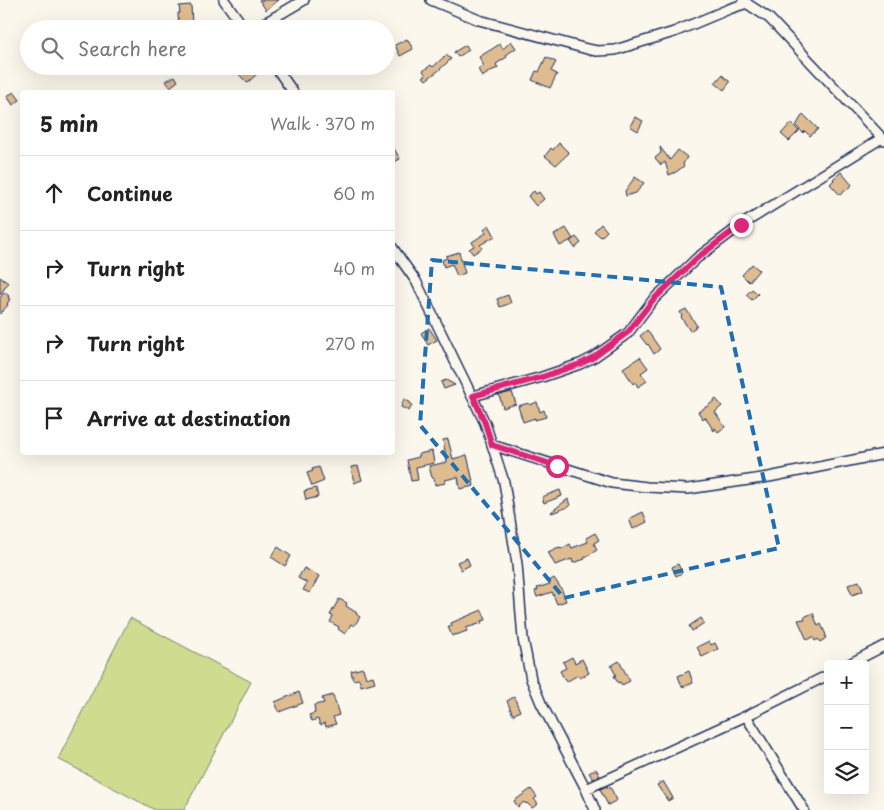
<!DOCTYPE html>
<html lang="en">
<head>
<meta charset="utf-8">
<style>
	:root { --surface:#fff; --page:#f2f2f2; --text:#222; --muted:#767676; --line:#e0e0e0 }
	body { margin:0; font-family:"Playpen Sans",sans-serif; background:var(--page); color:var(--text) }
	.controls { position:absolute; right:15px; bottom:15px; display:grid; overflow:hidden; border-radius:5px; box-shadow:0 5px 20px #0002 }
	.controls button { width:45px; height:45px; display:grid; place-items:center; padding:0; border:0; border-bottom:1px solid var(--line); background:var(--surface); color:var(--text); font:25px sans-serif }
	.stop { position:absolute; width:15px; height:15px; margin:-11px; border:4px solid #db2777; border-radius:50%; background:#fff }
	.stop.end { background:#db2777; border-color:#fff; box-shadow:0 1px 5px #0008 }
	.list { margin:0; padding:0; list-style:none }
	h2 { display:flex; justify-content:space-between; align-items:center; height:65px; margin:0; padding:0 20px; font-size:21px }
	h2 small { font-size:16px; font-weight:400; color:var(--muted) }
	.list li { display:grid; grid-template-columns:32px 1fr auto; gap:15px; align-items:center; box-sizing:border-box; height:75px; padding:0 20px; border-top:1px solid var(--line) }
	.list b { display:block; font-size:19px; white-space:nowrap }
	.list em { font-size:16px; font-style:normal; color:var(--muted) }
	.icon { flex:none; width:28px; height:28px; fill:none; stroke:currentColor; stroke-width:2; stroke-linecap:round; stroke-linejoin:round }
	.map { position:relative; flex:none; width:884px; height:810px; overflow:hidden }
	.search { position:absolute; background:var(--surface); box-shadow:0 5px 20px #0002; left:20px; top:20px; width:375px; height:55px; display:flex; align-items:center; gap:12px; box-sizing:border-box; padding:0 18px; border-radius:28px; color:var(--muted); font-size:19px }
	.panel { position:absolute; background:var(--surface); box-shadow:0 5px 20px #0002; left:20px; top:90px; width:375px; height:365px; border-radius:5px }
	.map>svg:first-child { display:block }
</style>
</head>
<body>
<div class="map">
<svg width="884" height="810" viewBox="0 0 884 810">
	<rect width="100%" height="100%" fill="#fbf7ec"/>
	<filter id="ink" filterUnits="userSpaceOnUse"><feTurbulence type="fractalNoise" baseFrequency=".02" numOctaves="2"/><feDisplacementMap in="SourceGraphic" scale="10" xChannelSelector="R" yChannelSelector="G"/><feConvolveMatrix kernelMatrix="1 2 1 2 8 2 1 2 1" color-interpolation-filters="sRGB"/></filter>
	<g filter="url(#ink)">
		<path fill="#cfdb8e" stroke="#758576" d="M 130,618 L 251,682 L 184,810 L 155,810 L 58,759 Z"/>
		<path fill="#dfbb90" stroke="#1b2f5e" d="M 259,0 L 279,0 L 266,10 Z
			M 191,5 L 192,25 L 187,25 L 186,29 L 179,29 L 178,13 L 180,13 L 179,6 Z
			M 407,39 L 413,49 L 400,56 L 395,45 Z
			M 511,41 L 516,48 L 506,55 L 507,57 L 496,64 L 498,68 L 488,72 L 488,73 L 482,77 L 478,69 L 484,66 L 479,57 L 500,44 L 503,49 Z
			M 466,45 L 469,50 L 458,57 L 454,52 Z
			M 446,55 L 451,59 L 438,71 L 426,80 L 423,77 L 426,75 L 423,71 L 431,65 L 433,67 Z
			M 546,57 L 556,62 L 551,71 L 557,74 L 550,88 L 532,80 L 536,71 L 539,72 Z
			M 244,66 L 247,66 L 250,70 L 251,68 L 257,74 L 247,83 L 237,72 Z
			M 722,75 L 730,82 L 724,90 L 715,83 Z
			M 175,76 L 178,81 L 170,87 L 166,81 Z
			M 14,92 L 20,100 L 13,105 L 7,96 Z
			M 803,114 L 818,129 L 810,136 L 805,131 L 803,133 L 796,126 Z
			M 635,117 L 643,121 L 638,131 L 630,126 Z
			M 791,123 L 799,131 L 789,141 L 781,134 Z
			M 559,143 L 569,153 L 556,165 L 545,156 L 551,148 L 553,150 Z
			M 392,145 L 400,159 L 392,163 Z
			M 660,147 L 670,160 L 678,150 L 687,157 L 683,164 L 684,166 L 676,172 L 669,175 L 665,162 L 661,165 L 655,158 L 661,153 Z
			M 841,172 L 852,185 L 840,195 L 830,184 L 834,180 L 833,179 Z
			M 635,177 L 644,183 L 636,193 L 626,196 L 625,191 Z
			M 534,191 L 536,194 L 539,192 L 544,199 L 536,206 L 528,196 Z
			M 601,224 L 607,231 L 601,237 L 594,231 Z
			M 489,225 L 495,236 L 480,245 L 482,248 L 473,254 L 469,249 L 474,246 L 472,242 L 486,233 L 484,229 Z
			M 566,228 L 573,239 L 560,246 L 554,235 Z
			M 576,237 L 581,243 L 575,248 L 570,241 Z
			M 459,252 L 465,273 L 457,276 L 452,264 L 444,267 L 442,260 L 447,258 L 446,256 Z
			M 752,264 L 759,270 L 749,282 L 742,275 Z
			M 0,277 L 8,283 L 0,295 Z
			M 752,289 L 758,294 L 752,300 L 746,295 Z
			M 4,292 L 9,296 L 8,298 L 10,299 L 7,304 L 8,305 L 0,314 L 0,298 Z
			M 508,295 L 511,303 L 500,307 L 497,299 Z
			M 686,309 L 697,326 L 690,331 L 681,317 L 682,316 L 680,312 Z
			M 429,328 L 437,340 L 428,345 L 421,333 Z
			M 647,330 L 660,349 L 654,354 L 648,344 L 647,345 L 640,336 Z
			M 640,357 L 648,368 L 641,373 L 647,381 L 638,387 L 635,382 L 633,384 L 623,368 Z
			M 446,380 L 455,385 L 444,389 L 441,382 Z
			M 512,392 L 516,404 L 503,408 L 499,395 Z
			M 404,399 L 411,403 L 410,404 L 412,405 L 409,411 L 401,407 Z
			M 716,399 L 722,406 L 715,412 L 725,427 L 718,432 L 715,428 L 714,431 L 705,417 L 703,419 L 698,412 L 709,405 Z
			M 537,402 L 540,412 L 544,410 L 546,417 L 535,420 L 535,418 L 523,422 L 518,406 L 529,403 L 530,405 Z
			M 448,439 L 453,459 L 467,455 L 474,486 L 460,489 L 458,477 L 445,480 L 446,483 L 435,485 L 434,478 L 432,478 L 429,466 L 447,462 L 443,440 Z
			M 432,451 L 434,463 L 416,467 L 418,480 L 411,481 L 407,460 L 419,457 L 419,454 Z
			M 358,466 L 362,480 L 354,483 L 351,467 Z
			M 319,467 L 324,481 L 312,486 L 307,473 L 313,471 L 312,469 Z
			M 316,488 L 318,497 L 306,500 L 304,491 Z
			M 560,490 L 562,496 L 544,503 L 542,497 Z
			M 568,499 L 570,506 L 552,513 L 551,512 Z
			M 643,512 L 647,522 L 633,529 L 629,519 Z
			M 595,533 L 599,540 L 594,543 L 597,550 L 584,558 L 585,559 L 573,563 L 572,559 L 555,565 L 548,552 L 559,547 L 561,549 L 570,544 L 572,548 L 588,542 L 586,538 Z
			M 278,547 L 291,556 L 285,566 L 271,557 Z
			M 467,558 L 470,565 L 461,570 L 457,562 Z
			M 678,564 L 682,573 L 676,576 L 672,567 Z
			M 304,568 L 319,576 L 310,593 L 303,590 L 307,583 L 298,578 Z
			M 554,578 L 562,590 L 566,601 L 557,604 L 552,592 L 537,597 L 535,591 L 538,590 L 537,588 L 550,584 L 549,581 Z
			M 859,581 L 863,591 L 852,595 L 848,585 Z
			M 339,599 L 347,603 L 346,606 L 357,613 L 356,614 L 360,617 L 354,626 L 351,624 L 345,634 L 338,629 L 339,627 L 330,622 L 333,616 L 330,615 Z
			M 482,610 L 486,620 L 481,621 L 482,623 L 466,628 L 467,631 L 456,635 L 456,634 L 452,636 L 448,627 L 452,626 L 451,623 Z
			M 813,613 L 818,626 L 821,624 L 826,635 L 825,636 L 826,638 L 820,642 L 818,639 L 815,641 L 813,637 L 807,640 L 798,620 L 805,619 L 804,617 Z
			M 701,618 L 704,623 L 692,631 L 689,626 Z
			M 709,641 L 711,645 L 715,643 L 718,649 L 702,657 L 697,647 Z
			M 572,657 L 575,663 L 582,659 L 589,673 L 580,678 L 578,675 L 566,682 L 560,671 L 566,668 L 563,662 Z
			M 619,661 L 630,681 L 622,685 L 620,682 L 618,683 L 614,676 L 616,675 L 611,666 Z
			M 363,668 L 366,678 L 373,676 L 375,682 L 361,686 L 359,679 L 353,680 L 351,671 Z
			M 689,671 L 693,683 L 682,687 L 678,676 Z
			M 299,692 L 303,703 L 279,712 L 275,702 Z
			M 333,695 L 339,715 L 333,717 L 336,724 L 326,727 L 325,723 L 320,725 L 318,719 L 312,721 L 309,715 L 315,713 L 314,705 L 324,703 L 322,698 Z
			M 514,697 L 520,711 L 513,715 L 507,701 Z
			M 596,769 L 600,776 L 593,779 L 589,773 Z
			M 663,781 L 673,798 L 668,801 L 657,785 Z
			M 607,786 L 608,788 L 610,787 L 617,800 L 608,805 L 600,789 Z
			M 531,789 L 537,797 L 534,799 L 538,804 L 532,808 L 527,803 L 526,804 L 524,802 L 518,807 L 514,801 Z"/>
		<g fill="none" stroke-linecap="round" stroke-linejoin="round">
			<g stroke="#1b2f5e" stroke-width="12">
				<path id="minor" d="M 224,0 L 245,29
					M 431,0 L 479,20 L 587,49 L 597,51 L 615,50 L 674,32 L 729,9 L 747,3
					M 743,1 L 769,18 L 884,140
					M 251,29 L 270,20 L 304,0
					M 275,66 L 293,92
					M 392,247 L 416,281 L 485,423 L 504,482 L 517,564 L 523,639 L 531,679 L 541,703 L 586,789 L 595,810
					M 473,396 L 542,377 L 580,364 L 594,357 L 628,333 L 653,300 L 697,258 L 741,225 L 882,138
					M 492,445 L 612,483 L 647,487 L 688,489 L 769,477 L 884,454
					M 849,664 L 884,646
					M 746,716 L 804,810
					M 586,789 L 746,716 L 828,675"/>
			</g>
			<use href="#minor" stroke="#fbf7ec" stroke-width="9"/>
		</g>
	</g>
	<g fill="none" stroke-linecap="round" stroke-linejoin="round" filter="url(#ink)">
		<path stroke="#db2777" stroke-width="6" d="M 557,466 L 492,445 L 485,423 L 473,396 L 542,377 L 580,364 L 594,357 L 628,332 L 653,300 L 697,258 L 741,225"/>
	</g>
	<path fill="none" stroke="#1f6fb2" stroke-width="4" stroke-dasharray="10 6" stroke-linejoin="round" d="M 432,260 L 721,287 L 779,548 L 564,598 L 420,425 Z"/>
</svg>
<div class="controls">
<button>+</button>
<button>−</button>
<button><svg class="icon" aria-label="layers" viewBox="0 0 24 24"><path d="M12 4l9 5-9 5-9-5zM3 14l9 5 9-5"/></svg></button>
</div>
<div class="stop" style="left:557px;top:466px"></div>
<div class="stop end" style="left:741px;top:225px"></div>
<div class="search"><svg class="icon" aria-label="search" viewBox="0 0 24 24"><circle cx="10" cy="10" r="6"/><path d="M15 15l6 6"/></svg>Search here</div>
<section class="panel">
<h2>5 min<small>Walk · 370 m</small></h2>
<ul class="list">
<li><svg class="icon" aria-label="ahead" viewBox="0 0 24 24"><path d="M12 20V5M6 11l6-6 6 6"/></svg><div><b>Continue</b></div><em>60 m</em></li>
<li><svg class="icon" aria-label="right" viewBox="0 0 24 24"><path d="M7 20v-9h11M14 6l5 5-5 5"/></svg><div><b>Turn right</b></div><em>40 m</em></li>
<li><svg class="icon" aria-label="right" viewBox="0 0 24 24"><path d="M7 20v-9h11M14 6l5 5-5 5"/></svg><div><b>Turn right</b></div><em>270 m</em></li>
<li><svg class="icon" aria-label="arrive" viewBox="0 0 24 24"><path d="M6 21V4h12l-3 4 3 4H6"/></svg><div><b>Arrive at destination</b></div></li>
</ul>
</section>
</div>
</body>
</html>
